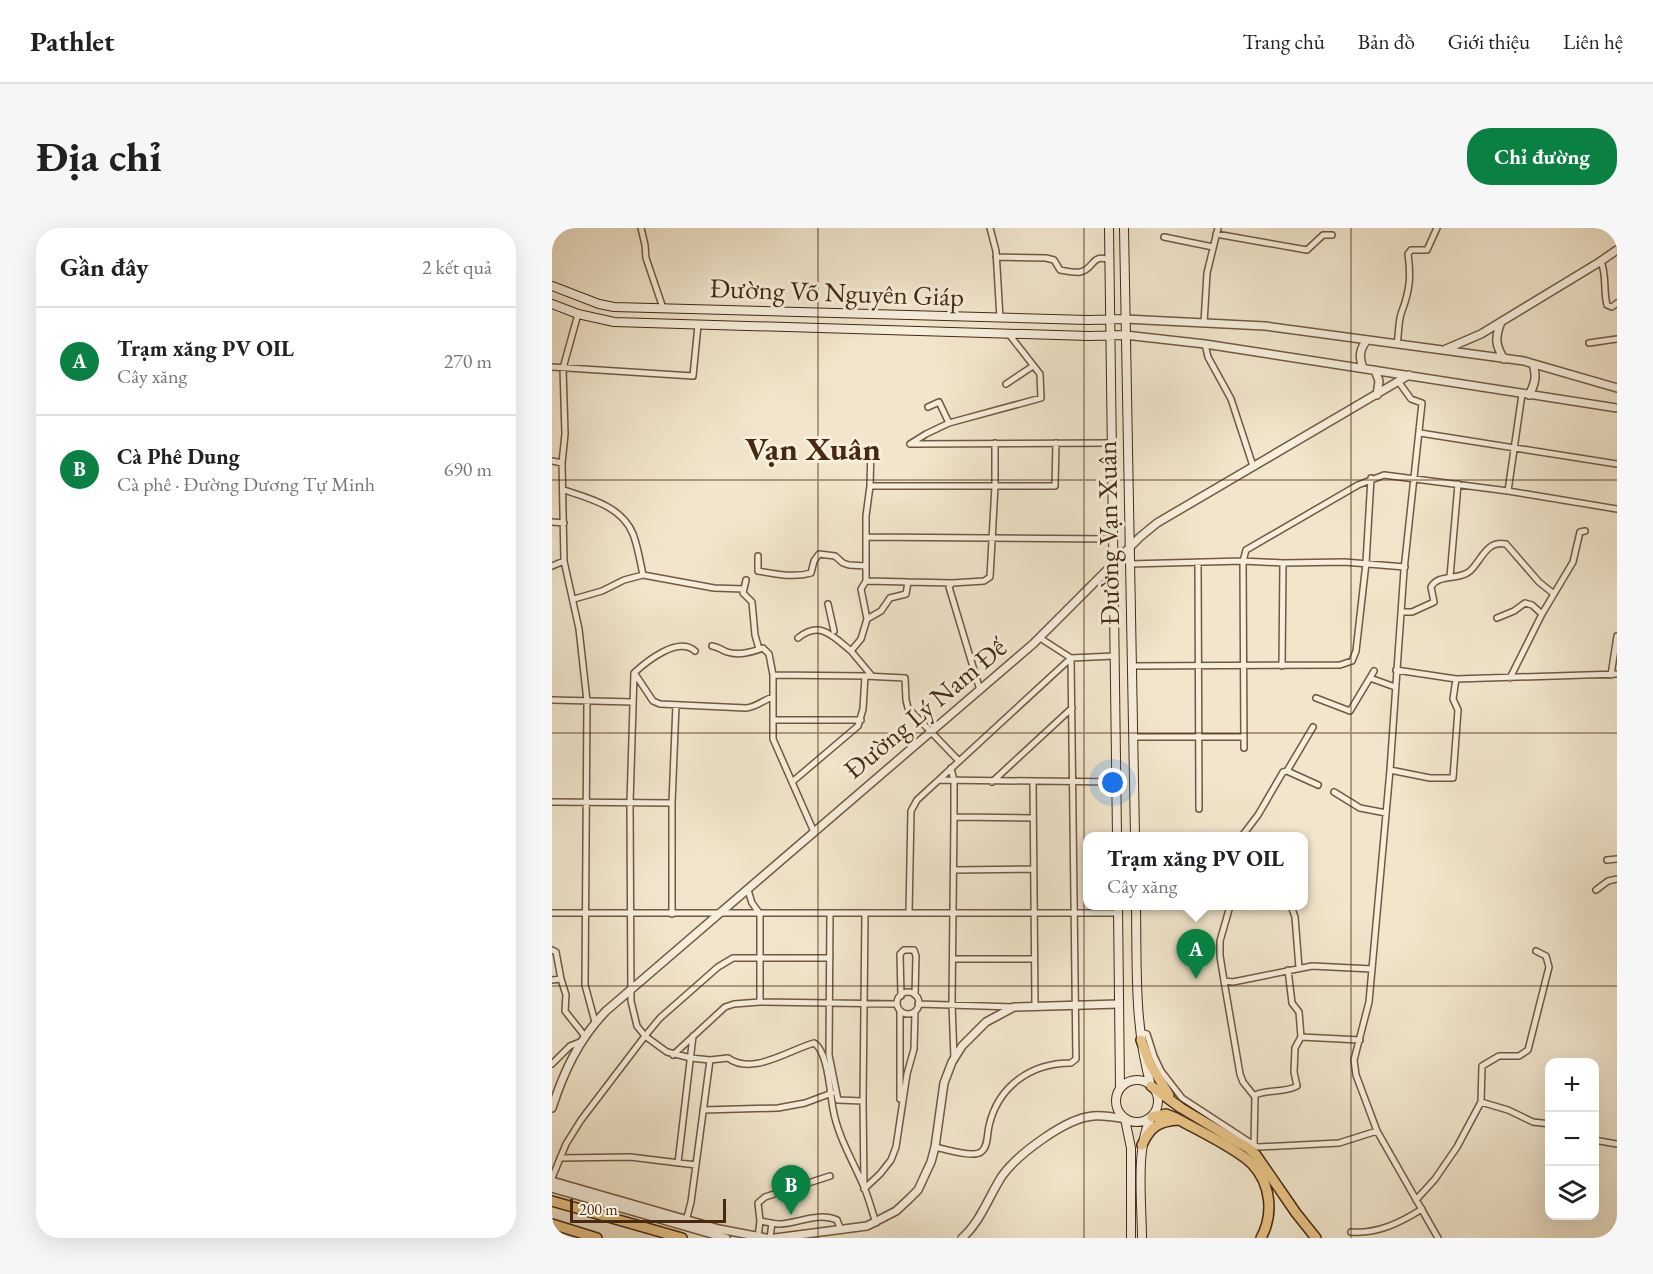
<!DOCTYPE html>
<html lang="vi">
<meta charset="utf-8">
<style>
:root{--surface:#fff;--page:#f6f6f6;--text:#202124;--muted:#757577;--line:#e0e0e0;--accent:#0b8043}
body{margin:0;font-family:"EB Garamond",serif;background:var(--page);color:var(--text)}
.controls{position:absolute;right:18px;bottom:18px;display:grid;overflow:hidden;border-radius:12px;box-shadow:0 6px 24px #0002}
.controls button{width:54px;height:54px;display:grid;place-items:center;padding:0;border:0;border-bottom:2px solid var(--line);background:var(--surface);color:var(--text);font:30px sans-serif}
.scale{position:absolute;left:18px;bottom:15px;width:156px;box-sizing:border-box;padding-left:6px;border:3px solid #472912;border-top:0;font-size:16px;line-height:21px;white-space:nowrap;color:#472912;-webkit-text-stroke:4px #f6efde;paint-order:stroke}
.you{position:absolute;left:561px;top:555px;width:21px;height:21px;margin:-15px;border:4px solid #fff;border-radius:50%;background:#1a73e8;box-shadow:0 0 0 9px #1a73e833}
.badge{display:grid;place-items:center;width:39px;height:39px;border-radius:50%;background:var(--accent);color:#fff;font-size:20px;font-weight:700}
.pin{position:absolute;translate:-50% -50px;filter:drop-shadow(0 2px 3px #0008)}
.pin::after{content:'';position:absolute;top:32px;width:21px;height:18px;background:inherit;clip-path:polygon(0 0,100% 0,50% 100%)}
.popup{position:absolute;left:531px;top:604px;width:225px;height:78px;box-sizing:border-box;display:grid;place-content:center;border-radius:12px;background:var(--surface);filter:drop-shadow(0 2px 4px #0005);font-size:20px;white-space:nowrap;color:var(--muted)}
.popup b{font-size:22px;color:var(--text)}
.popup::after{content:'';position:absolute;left:50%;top:100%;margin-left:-12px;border:12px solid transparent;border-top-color:var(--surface)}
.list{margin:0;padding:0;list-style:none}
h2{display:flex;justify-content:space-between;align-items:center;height:78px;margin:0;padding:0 24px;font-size:26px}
h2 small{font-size:20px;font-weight:400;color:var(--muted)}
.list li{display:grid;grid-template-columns:39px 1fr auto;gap:18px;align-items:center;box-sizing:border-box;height:108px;padding:0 24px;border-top:2px solid var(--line)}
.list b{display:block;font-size:22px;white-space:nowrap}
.list p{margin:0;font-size:20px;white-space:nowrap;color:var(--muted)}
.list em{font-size:20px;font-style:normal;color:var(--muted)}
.icon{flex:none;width:33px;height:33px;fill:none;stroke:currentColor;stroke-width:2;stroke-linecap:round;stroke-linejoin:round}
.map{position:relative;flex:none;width:1065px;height:1010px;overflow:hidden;border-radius:24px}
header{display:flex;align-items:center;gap:36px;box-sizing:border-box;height:84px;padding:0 30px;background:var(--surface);border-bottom:2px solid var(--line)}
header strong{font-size:28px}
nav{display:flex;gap:33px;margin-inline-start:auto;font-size:21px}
.intro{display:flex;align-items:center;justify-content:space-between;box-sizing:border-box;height:144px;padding:0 36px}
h1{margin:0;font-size:42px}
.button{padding:15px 27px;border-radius:24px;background:var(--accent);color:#fff;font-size:21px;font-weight:700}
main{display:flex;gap:36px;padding:0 36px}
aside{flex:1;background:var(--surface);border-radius:24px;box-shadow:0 6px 24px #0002}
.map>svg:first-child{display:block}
</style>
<header>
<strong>Pathlet</strong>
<nav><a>Trang chủ</a><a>Bản đồ</a><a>Giới thiệu</a><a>Liên hệ</a></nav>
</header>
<div class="intro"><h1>Địa chỉ</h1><a class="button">Chỉ đường</a></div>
<main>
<aside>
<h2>Gần đây<small>2 kết quả</small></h2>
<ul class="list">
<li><span class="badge">A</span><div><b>Trạm xăng PV OIL</b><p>Cây xăng</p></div><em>270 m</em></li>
<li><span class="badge">B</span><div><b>Cà Phê Dung</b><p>Cà phê · Đường Dương Tự Minh</p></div><em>690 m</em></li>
</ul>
</aside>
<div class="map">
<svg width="1065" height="1010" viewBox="0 0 1065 1010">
<rect width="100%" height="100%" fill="#f1e6cc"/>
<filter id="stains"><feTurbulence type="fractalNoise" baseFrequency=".00333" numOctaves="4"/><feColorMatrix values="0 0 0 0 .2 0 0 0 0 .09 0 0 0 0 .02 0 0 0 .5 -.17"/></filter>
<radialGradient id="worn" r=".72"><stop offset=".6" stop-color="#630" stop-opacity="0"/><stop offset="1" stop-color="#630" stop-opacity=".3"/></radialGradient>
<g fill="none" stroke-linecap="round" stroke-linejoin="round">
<g stroke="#725840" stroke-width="8">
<path id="minor" d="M89 0 93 17 94 30 111 80
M438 0 444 23 448 90
M664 6 755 22 771 7H780
M612 9 661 19
M444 29 494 30 502 32 508 42C514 43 522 45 528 44 542 42 539 25 557 32
M1049 34C1055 47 1051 62 1055 77L1060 79 1065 75
M26 86 11 140 13 206 10 235 12 333 27 401 35 473 33 757 43 794
M652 95 655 45 666 0
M1037 115 1065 111
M653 116 656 129 679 171 701 238
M845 116C847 106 846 92 850 83 858 62 859 48 856 26L859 22H875L885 0
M0 139 141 148 146 97
M454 156 481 138
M376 179 387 174 397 195
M868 205 1065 236
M358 216 374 206 397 195 489 170 488 146 456 105
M360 216 559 215
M319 220 318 258 314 288V353L356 354 354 366 338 370 329 383 315 391 309 411 299 423 320 448
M0 233 10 235
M318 258H503L504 215
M12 262C36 270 70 278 81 306 86 319 88 333 91 347
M956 263 970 166
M0 294 12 295
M314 309 560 311
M206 328V343C223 346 242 350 259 345L262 333 267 326 283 328 291 335 297 337 314 338
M646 334 647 581
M577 336 691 333 731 335 792 334 853 339
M0 338 12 333
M898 349 906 256
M194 352 191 365 200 374 203 407 207 421
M314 353 309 361 315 391
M356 354 400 355
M22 371 50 363 72 352 91 347 162 360 192 361
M276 376 282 403
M849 384H860L882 374 879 359C887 345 907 353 918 343 930 332 934 312 954 316L987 354 1002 366
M945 390 962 383 973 375 980 377 990 386
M246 410C268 392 281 408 299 423
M160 418C167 419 169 422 175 424 187 428 200 424 211 420L217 426 221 447V511L262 604
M143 423C126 408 95 433 82 445L78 575 79 773 85 798 93 808 115 824 139 830 158 832
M579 438 788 437 800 433 804 423 814 335 819 250
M730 438 731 335
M844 442 904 451 1065 446
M83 446 101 473 108 476 194 480C205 479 211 472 221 469
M221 447 313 448
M1059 447 1065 408
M818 450 843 459
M958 450 990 386 1021 334 1028 304 1033 303
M428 462 397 359 400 355 432 353 438 349 443 258V215
M764 470 798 483 822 443
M0 472 81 474
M221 492H309
M581 509H691
M692 520 691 333 694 322 806 257 832 247 956 263 1065 281
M399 540 402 553V589L400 775 402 831
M838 542 878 550H901L906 482 901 471 904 451
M735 543 761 499
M387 552 564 554
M240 554 306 498 311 481 313 448 353 450 354 472 356 480 407 533
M440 554 520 480
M481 554 483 777
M782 564 808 580 834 585
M0 574 120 575
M402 589 480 590
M690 608 706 587 731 544 735 543 766 557
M1055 632 1065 631
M402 642 481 641
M196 662 200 675 208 686V774
M1044 662 1056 653 1065 651
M678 678 668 713V728L672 753 681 754 760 738 820 741
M739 678 743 689 747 740
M0 685H566
M278 685 277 827 286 872 311 873
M357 685 359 583 365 572 519 430 562 428
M120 686V575L124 477
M0 722 4 724 9 751
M401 731H482
M0 752 9 751 14 767 13 783 32 807
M672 753 688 846 691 854 703 869 702 917
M345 775a11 11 0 1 1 22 0a11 11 0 1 1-22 0Z
M349 768 348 726 352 722H362L364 728 363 767
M366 776 462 779
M588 804 595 806 602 828 609 843 630 870 702 917 706 919 787 915 825 903 804 847 802 832 817 774 838 542 852 342 870 175 859 171 846 153
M749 809 808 812
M121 827 173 779 182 776 208 774 345 776
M0 836 18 818 28 814
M703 867C715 861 734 865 745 858L742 844 743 820 749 809 747 784 740 775 736 742
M348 871V783
M929 874 956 882 981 894 998 896
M151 882 226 880 253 875 280 865
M825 903 886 1010
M1042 912 1065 916
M383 919C393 921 421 930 429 924 436 919 435 907 437 898 446 858 479 835 519 835L524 831 519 430 488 410
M8 930 78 929 144 937
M126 935 141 808
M0 950 14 916 29 892 93 808 108 790 166 739 181 730H278
M312 959 311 873 313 685
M312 961 328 946 339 932 344 919 355 846 362 821 363 784
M864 972 883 951 905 919 929 874 930 838 947 828H967L976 822 997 739 994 728 984 723
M134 993 139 974 158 832 176 830C200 848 237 822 262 815 276 823 278 865 281 881 286 909 301 933 312 959 317 971 320 983 324 995
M208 993C215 994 221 996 228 996 247 995 266 984 285 992L289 1002
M799 1004C825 1006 848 995 870 981
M206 1009 208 993 206 975 213 969 278 948
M218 1010 220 995"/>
</g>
<g stroke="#725840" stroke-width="10">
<path id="tertiary" d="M573 91 713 98 972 133 1065 160
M949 94C943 109 943 117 952 131
M573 107 653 116 1065 180
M894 121 929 106 1046 35 1065 22
M811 140C807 129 807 122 815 112
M823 142 827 153 825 167
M977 167C983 156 985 148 981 136
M0 880C12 843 27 811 54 783L481 416 588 309 605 295 857 147
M0 953 167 1001 214 1010
M0 960 174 1010
M223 1010 315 998 344 983 357 971 366 962 379 934 383 919 392 855 400 834 410 818 434 794 462 779 567 776
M410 1010C428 995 437 968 450 948 466 926 514 890 541 888 552 887 562 889 573 891"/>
</g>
<g stroke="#472912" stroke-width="10">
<path id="secondary" d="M557 0 565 608
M572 0 583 608
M0 58 47 76 62 79 536 92 573 91
M0 76 26 86 62 94 537 108 573 107
M566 678 568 860
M584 678C585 738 582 799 599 858
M564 873a21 21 0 1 1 42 0a21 21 0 1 1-42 0Z
M573 891 579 920V1010
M590 1010C590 976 583 920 599 890"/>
</g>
<g stroke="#472912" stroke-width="12">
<path id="motorway" d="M589 812 598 836 617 867
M599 858 629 880 696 920 704 927 744 985 764 1010
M600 889 614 886 624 890C643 901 686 921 700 936 719 956 722 986 709 1010
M590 917C598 899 607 893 627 892
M0 973 130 1010
M0 996 45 1010"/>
</g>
<use href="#minor" stroke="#f6efde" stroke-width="5"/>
<use href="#tertiary" stroke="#f6efde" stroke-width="7"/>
<use href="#secondary" stroke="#f6efde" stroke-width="8"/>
<use href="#motorway" stroke="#e8c386" stroke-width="9"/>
</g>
<path fill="none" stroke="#472912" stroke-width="1.5" stroke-opacity="0.55" d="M266 0V1010M532 0V1010M799 0V1010M0 252H1065M0 505H1065M0 758H1065"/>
<g text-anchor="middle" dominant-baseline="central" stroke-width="6" stroke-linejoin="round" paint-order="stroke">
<g font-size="27" fill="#472912" stroke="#f6efde">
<text transform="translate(285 64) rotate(2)">Đường Võ Nguyên Giáp</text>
<text transform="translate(556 305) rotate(-91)">Đường Vạn Xuân</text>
<text transform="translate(373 480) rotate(-40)">Đường Lý Nam Đế</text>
</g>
<g font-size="33" font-weight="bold" fill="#472912" stroke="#f6efde">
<text x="261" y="220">Vạn Xuân</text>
</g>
</g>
<rect width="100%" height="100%" filter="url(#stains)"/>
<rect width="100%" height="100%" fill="url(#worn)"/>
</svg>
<div class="controls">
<button>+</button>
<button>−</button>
<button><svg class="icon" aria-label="layers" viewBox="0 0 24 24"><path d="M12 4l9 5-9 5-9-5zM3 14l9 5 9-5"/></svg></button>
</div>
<div class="scale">200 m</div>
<div class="you"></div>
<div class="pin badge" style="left:644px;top:751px">A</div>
<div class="popup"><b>Trạm xăng PV OIL</b>Cây xăng</div>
<div class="pin badge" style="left:239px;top:987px">B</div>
</div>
</main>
